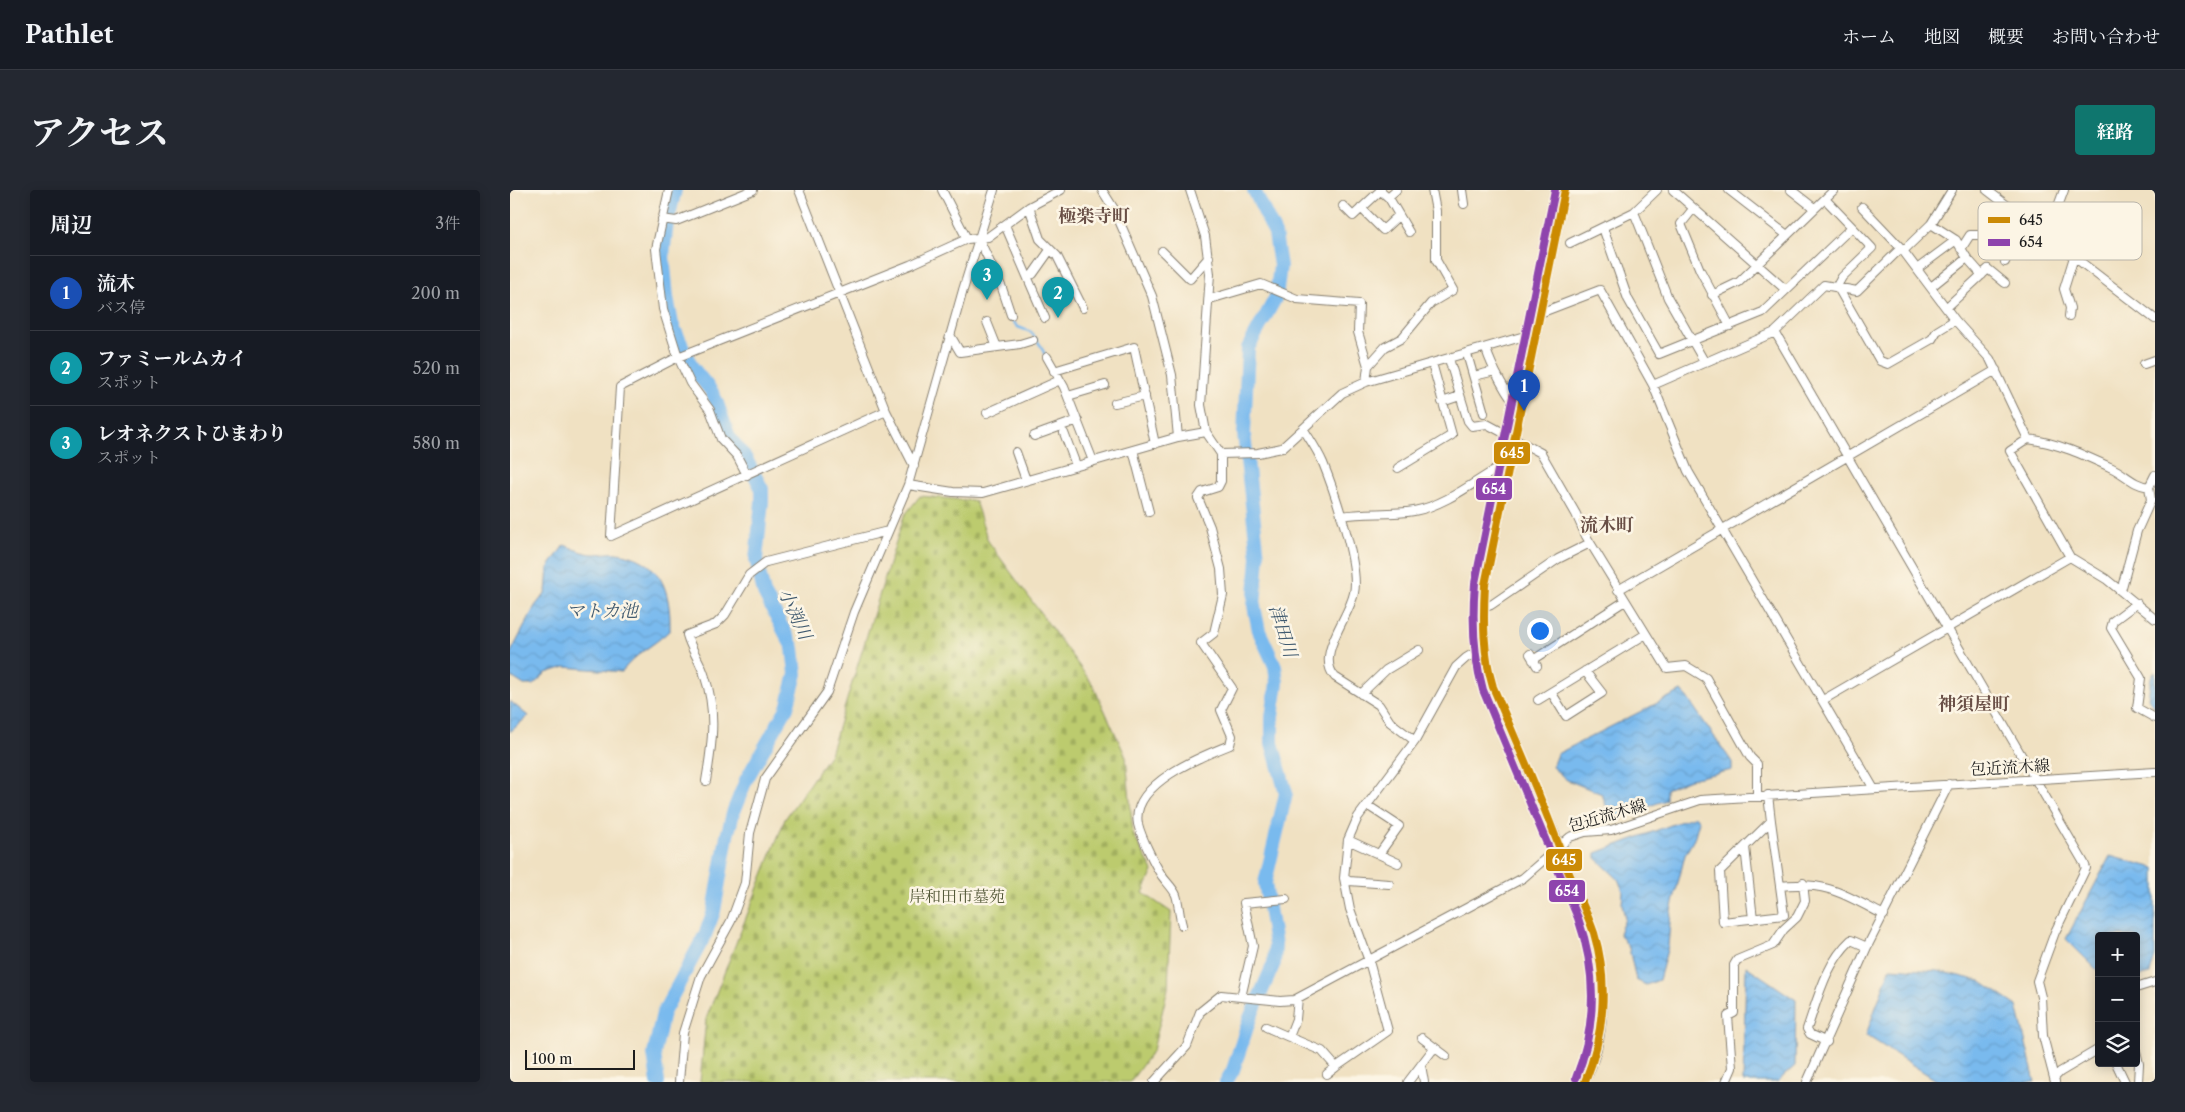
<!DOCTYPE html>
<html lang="ja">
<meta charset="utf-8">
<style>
:root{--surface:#171b24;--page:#242831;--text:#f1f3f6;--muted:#9ea1a6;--line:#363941;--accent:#0f766e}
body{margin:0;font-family:"Libre Caslon Text","Noto Serif JP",serif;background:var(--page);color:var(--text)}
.controls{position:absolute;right:15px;bottom:15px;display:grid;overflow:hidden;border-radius:5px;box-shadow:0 2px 12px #0003}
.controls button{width:45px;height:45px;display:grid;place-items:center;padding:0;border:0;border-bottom:1px solid var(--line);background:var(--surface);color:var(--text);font:25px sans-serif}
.scale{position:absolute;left:15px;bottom:12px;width:110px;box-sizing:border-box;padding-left:5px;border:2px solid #1c1c1c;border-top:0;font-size:14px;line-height:18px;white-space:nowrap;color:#1c1c1c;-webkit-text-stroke:4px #fcf5e5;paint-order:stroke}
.you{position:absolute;left:1029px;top:440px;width:18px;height:18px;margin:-12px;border:4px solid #fff;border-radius:50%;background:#1a73e8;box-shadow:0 0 0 8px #1a73e833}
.badge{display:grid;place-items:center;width:32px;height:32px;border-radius:50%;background:var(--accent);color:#fff;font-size:16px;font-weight:700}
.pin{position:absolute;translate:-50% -41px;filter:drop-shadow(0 1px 2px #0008)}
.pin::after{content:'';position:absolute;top:26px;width:18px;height:15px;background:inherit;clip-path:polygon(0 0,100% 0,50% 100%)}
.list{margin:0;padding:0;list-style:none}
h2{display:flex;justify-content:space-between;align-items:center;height:65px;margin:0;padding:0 20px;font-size:21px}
h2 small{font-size:16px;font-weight:400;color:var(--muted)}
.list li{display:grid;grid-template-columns:32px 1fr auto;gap:15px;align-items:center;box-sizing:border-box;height:75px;padding:0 20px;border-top:1px solid var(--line)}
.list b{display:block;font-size:19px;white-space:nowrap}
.list p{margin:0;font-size:16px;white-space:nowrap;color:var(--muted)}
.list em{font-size:16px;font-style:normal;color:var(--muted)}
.icon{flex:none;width:28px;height:28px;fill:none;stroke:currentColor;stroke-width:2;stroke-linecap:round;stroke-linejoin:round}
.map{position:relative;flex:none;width:1645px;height:892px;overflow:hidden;border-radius:5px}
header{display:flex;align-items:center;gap:30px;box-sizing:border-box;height:70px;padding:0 25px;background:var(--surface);border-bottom:1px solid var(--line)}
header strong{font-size:24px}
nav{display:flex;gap:28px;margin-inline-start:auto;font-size:18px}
.intro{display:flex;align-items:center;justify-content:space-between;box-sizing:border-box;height:120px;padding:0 30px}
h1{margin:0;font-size:35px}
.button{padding:12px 22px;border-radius:5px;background:var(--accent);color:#fff;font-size:18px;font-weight:700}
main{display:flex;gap:30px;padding:0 30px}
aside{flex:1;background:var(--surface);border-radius:5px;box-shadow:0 2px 12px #0003}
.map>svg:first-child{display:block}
</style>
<header>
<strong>Pathlet</strong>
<nav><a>ホーム</a><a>地図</a><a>概要</a><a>お問い合わせ</a></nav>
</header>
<div class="intro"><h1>アクセス</h1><a class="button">経路</a></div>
<main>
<aside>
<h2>周辺<small>3件</small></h2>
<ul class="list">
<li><span class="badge" style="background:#1a4fb4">1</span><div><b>流木</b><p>バス停</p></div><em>200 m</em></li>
<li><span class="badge" style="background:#0f9aa8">2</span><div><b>ファミールムカイ</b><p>スポット</p></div><em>520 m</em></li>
<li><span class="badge" style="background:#0f9aa8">3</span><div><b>レオネクストひまわり</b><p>スポット</p></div><em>580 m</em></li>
</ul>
</aside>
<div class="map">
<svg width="1645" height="892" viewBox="0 0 1645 892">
<defs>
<pattern id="cemetery-stones" width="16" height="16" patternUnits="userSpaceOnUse" patternTransform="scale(1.25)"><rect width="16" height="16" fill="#bccb6e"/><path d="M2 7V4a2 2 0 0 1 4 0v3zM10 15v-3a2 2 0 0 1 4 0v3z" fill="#a1ae5f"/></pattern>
<pattern id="water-waves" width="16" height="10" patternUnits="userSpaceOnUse" patternTransform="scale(1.25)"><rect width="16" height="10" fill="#79baee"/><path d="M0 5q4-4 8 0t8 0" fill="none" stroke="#689fcc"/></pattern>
</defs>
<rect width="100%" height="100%" fill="#fcf5e5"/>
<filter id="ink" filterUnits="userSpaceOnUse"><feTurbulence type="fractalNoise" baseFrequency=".02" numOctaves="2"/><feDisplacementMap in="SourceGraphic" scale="10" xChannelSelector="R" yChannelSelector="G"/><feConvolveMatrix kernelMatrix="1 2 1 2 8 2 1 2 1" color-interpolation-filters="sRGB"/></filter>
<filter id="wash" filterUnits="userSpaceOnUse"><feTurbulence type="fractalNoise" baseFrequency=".0096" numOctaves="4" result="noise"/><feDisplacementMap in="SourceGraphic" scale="20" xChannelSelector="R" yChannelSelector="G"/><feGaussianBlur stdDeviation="1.12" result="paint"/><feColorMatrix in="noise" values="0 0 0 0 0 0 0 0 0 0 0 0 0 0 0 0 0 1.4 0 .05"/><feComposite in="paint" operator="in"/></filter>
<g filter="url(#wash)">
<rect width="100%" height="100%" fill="#f0e1c2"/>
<path fill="url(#cemetery-stones)" stroke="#6c7445" d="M410 306 465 311 478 351 583 495 616 567 623 644 643 681 633 703 661 722 658 798 643 860 620 892H190L196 829 275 629 320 564 394 326Z"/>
<path fill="url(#water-waves)" stroke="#4a6b85" d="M54 355C63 358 74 364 84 364 92 364 100 362 107 363 151 369 161 400 160 440 144 456 124 464 112 482L55 477 36 483 23 495H14L0 486V464L25 416 36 402 38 378Z
M1645 482V518L1638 508 1641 487Z
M1171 501 1174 503 1222 572V580L1180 589 1156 599V610L1101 630 1092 604 1057 590 1042 577 1047 564Z
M0 511 18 526 0 542Z
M1185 626 1189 631 1184 649 1175 665 1161 721 1158 756 1149 790 1136 795 1126 790 1119 758 1109 743 1115 729 1112 714 1113 701 1108 689 1086 668V663Z
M1600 666 1645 678V766L1640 784 1626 787V746H1589V782L1556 749Z
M1236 776 1286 810 1285 876 1267 892H1233Z
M1380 778 1428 781 1470 791 1507 816 1525 892H1429L1356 845Z"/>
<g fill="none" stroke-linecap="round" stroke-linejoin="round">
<path stroke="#79baee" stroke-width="2.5" d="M487 96 497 125 508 137 521 142 531 156 535 165"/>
<path stroke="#79baee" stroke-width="14" d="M148 892 144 864 153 823 195 745 204 721 217 646 224 620 236 590 277 518 286 484 283 458 254 403 246 369 252 312V299L236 269 219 247 207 213 202 202 182 177 162 134 157 107 153 65 157 33 165 0
M716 892 723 880 740 828 764 773 765 755 755 693 776 603 762 553V527L767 493 765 476 749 441 744 416 748 367 734 244 738 158 766 107 770 76 765 44 744 0"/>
</g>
</g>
<g filter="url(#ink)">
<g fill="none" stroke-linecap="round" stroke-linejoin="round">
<g stroke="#867e6f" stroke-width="10">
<path id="minor" d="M159 0 146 59 153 119 168 167 180 193 200 220 211 249 227 266 237 285
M289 0 376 221
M432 0 457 49
M592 0 604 19 642 106 662 185 668 247
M870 0 879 8 899 42
M952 0 954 14
M1055 0 975 395 973 428 977 477 983 497 1050 656C1056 680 1068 701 1077 724 1098 775 1099 842 1075 892
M1163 0 1276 100
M1219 0 1277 45
M1281 0 1304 18
M1477 0 1645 129
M878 7 886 0
M833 16 843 26 871 0
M519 17 530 49 547 66 573 118
M1352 17 1391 58 1445 130 1480 169 1518 249 1500 261 1560 367 1596 389 1645 429
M851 18 873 40 888 26
M1183 19 1171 34 1190 80 1220 136
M1124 22 1158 108 1195 173
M152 29 166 31 243 0
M1421 34 1446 50 1457 68 1472 85
M495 35 535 128
M1342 37 1362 58 1332 87 1327 96 1370 171 1378 174 1422 149 1427 141 1445 130
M1093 38 1118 109 1149 164 1253 122 1342 37 1315 9
M1537 46 1554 0
M469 49 492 98 501 125
M1060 53 1124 22 1147 0
M1451 59 1460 45H1470L1499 61 1495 72
M652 61 680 89 699 67
M1393 61 1421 34 1442 0
M1407 79 1446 50
M523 84 540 60
M1421 97 1457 68
M1202 105 1229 92 1324 0
M700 109 751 94 787 109 849 114 848 142 858 176 856 192
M1437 117 1478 79 1495 93
M1030 123 1090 100 1143 195 1178 281 1364 599
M1559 126 1560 118 1554 99 1564 67
M477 132 487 157
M1265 142 1574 673 1576 678 1545 742 1527 791 1531 807 1533 846 1544 888
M440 145 450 162 510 154 523 150
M976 159C981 175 998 209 1010 219
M957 164 974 223
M537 167 554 197 583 271
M939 169 958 231 962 236 977 234 1031 263 1066 324 1076 346 1157 478 1176 476 1196 488 1240 567 1247 574V605
M1634 174 1645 170
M858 176 875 157 892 148 921 113 943 100 926 70V21L922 0
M544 181 624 157 645 254
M964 186 985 181
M1143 195 1265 142 1314 95 1347 101 1391 58
M558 206 595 195
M932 212 950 206
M605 213 635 206
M477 223 550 190
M794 240C801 251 808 261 813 273 824 300 850 376 844 403 839 428 805 465 825 487L869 515 880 532 905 551
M554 243 566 275
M524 246 568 230
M1518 249C1548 253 1574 265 1602 278 1615 284 1623 295 1639 297
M623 260 639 322
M506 262 516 290
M711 264 748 263 772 258 832 203 856 192 1025 143
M404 276 376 221 101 346 110 197 168 167 400 75 457 49 478 47 519 17 551 0
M888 278 942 245 922 173
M398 295 443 302 473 303 668 247 696 242
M831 326C856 322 880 325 904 321 934 316 964 292 990 277L999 276
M1108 400 1486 180
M1611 401 1627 341 1641 310 1639 297 1645 285
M1627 413 1603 431 1601 438 1631 488 1627 518 1645 528
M973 418 981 415 1048 369 1080 353
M1020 464 1027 476
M1023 470 1115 411
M1041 502 1056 526 1092 503 1075 481
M851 504 876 480 909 460
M1028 510 1136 444
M1313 510 1560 367
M196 591C202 556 207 522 195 487 191 472 181 460 177 445L206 434 215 425 239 385 256 372 378 341
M1258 605 1261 631
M857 615 889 636 869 664
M1261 631 1274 725 1213 732 1210 681Z
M838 650 888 673
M1235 657 1243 729
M834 688 839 691 879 694
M1270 696C1316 691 1334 704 1374 725
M672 735C669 725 669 714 666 705 663 698 657 693 652 686 645 675 631 647 628 634 620 594 692 566 720 555L722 546 711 520 722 498 691 453 704 443 713 405 711 379 700 337 688 308 692 302 708 297 711 291V264L696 242 691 215 700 84 695 46 680 0
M1626 798 1645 792
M731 807 743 756 734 713 776 709
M788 808 786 829 779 847 812 861 826 877 878 841 859 771 840 719 834 688 838 650 848 627 905 551 946 477 956 468 974 457
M756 837 779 847
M912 848 936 866
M1317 852 1300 844 1297 839C1308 808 1316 773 1341 750L1357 757
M1626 861 1629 874 1628 892
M1606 873 1615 892
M911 875 914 892
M817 884 826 877
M169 892 173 843 191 786 221 731 235 693 240 643 255 589 317 502 344 422 398 295 453 100 484 0
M644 892 677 856 690 822 711 805 770 811 784 810 1013 688 1060 647 1075 642 1101 640 1190 610 1645 582
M898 892 924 858
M1216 892 1222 878 1218 826 1224 823V775L1227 770 1263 755 1274 739 1287 727 1295 711 1293 693
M1297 892 1357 757 1439 594
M1545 892 1544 888 1550 882 1589 859"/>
</g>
<use href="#minor" stroke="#fff" stroke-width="8"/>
<g stroke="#fcf5e5" stroke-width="11">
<path id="bus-1" d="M1055 0 975 395C973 430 973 464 983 497 1008 555 1034 613 1055 673 1064 697 1076 719 1084 743 1099 793 1094 845 1075 892"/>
</g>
<g stroke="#fcf5e5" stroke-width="11">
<path id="bus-2" d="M1045 0 965 393C962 429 963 465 973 500L1068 728C1087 782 1087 835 1066 888"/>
</g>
<use href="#bus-1" stroke="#cb8a06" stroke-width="8"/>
<use href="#bus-2" stroke="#8e44ad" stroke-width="8"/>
</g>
</g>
<g text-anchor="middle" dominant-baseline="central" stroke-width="5" stroke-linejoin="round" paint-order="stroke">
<g font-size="16" fill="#1c1c1c" stroke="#fcf5e5">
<text transform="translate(1500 577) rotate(-3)">包近流木線</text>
<text transform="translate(1097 625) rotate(-16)">包近流木線</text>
</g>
<g font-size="16" fill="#545939" stroke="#fcf5e5">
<text x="447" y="706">岸和田市墓苑</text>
</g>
<g font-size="18" font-weight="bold" fill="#694f46" stroke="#fcf5e5">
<text x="584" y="26">極楽寺町</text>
<text x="1097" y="335">流木町</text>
<text x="1464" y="514">神須屋町</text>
</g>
<g font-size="18" font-style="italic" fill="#415b70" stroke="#fcf5e5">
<text x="92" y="421">マトカ池</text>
<text transform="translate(285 424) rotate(65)">小渕川</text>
<text transform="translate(773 441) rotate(73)">津田川</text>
</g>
</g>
<rect x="1468" y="12" width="164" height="58" rx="8" fill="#fcf5e5" stroke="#b9b4a9" stroke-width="1"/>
<rect x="1478" y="27" width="22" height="6" fill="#cb8a06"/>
<rect x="1478" y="49" width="22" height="7" fill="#8e44ad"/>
<g font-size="14" fill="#1c1c1c">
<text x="1509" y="35">645</text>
<text x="1509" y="57">654</text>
</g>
<g stroke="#fcf5e5" stroke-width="2">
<rect x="983" y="251" width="38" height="24" rx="5" fill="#cb8a06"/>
<rect x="965" y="287" width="38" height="24" rx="5" fill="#8e44ad"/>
<rect x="1035" y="658" width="38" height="24" rx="5" fill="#cb8a06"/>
<rect x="1038" y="689" width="38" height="24" rx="5" fill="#8e44ad"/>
</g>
<g font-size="14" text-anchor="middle" font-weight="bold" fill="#fff">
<text x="1002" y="268">645</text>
<text x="984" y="304">654</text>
<text x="1054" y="675">645</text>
<text x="1057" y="706">654</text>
</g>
</svg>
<div class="controls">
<button>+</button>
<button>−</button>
<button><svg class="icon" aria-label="layers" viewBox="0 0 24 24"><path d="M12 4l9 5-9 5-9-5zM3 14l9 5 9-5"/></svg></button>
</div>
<div class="scale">100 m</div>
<div class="you"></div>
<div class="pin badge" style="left:1014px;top:221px;background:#1a4fb4">1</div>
<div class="pin badge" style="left:548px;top:128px;background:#0f9aa8">2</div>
<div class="pin badge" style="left:477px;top:110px;background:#0f9aa8">3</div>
</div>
</main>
